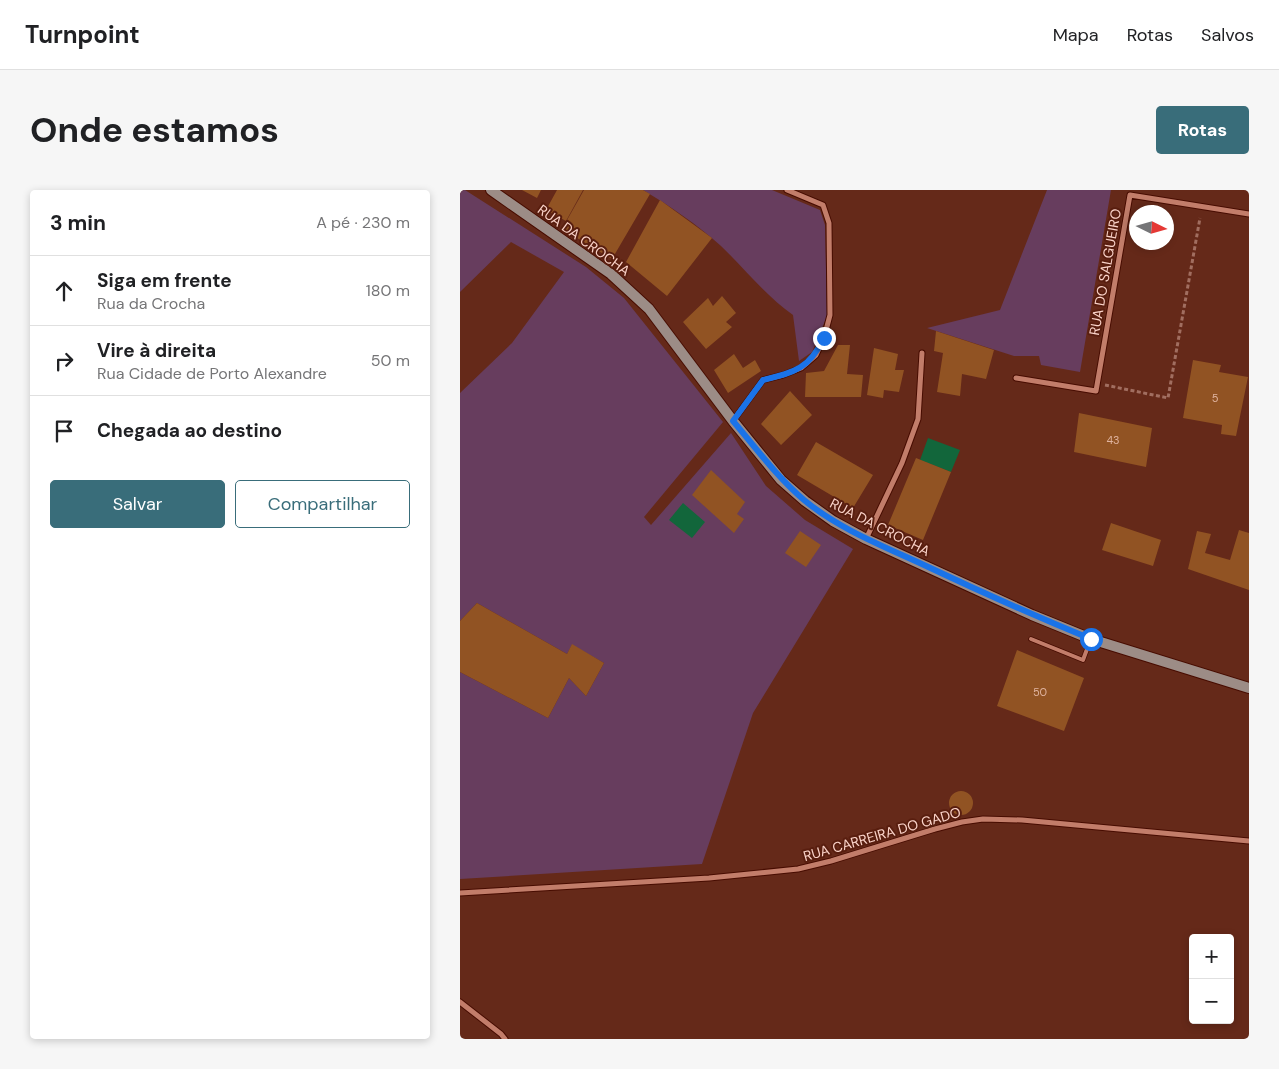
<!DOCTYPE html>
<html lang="pt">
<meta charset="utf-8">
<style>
:root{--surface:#fff;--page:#f6f6f6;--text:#202124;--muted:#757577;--line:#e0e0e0;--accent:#396d7a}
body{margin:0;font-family:"DM Sans",sans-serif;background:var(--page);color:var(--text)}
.controls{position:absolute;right:15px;bottom:15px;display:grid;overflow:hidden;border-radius:5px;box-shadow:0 2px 8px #0003}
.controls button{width:45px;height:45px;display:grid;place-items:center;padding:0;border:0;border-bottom:1px solid var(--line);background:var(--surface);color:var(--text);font:25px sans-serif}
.compass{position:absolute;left:669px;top:15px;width:45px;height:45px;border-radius:50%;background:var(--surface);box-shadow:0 2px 8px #0003;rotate:95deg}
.stop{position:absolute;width:15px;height:15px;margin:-11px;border:4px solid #1a73e8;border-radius:50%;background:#fff}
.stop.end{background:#1a73e8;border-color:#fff;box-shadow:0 1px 5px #0008}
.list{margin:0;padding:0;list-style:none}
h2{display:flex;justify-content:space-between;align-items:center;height:65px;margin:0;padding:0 20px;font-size:21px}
h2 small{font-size:16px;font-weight:400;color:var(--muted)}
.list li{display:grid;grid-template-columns:32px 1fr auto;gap:15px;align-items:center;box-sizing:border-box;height:70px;padding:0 20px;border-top:1px solid var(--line)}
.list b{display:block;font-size:19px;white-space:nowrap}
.list p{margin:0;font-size:16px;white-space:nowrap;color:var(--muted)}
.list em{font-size:16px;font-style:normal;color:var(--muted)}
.actions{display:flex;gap:10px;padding:15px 20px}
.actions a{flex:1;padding:11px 0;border:1px solid var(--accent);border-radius:5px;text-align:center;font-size:18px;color:var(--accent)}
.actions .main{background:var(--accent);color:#fff}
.icon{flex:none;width:28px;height:28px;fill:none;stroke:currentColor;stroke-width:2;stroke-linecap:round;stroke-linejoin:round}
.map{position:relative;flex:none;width:789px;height:849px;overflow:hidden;border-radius:5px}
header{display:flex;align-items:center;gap:30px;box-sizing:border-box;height:70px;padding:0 25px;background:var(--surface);border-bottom:1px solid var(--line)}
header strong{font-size:24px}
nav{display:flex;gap:28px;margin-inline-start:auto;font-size:18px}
.intro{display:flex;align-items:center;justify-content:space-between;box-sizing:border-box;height:120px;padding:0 30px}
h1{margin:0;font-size:35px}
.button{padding:12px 22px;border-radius:5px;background:var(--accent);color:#fff;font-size:18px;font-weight:700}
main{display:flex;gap:30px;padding:0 30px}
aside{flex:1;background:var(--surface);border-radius:5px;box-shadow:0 2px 8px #0003}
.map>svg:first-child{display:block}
</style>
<header>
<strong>Turnpoint</strong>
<nav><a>Mapa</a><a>Rotas</a><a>Salvos</a></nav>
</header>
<div class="intro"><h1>Onde estamos</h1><a class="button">Rotas</a></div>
<main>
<aside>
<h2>3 min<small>A pé · 230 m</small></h2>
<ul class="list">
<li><svg class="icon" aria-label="ahead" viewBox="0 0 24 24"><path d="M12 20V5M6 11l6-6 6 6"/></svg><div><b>Siga em frente</b><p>Rua da Crocha</p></div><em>180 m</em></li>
<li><svg class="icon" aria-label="right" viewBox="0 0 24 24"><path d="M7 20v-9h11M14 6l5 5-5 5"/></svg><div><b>Vire à direita</b><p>Rua Cidade de Porto Alexandre</p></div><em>50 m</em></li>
<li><svg class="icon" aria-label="arrive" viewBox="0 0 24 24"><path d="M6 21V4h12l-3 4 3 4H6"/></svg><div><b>Chegada ao destino</b></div></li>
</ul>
<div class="actions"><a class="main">Salvar</a><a>Compartilhar</a></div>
</aside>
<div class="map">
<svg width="789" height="849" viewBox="0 0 789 849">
<rect width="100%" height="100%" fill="#652919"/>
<path fill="#673d5e" d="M0 0H5L126 77 164 108 263 232 184 327 191 335 271 243 306 296 345 330 393 359 293 523 242 674 0 689V482L88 528 109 488 126 506 144 473 112 455 107 464 17 413 0 431V203L52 153 104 82 51 52 0 102Z
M183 0H312L360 20 365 35 367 126 352 162 339 171 333 125C305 105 285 79 261 56 238 35 210 16 183 0Z
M587 0H651L620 182 581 175 579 166H554L467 138 540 120Z"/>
<path fill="#12663b" d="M468 248 500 260 491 282 460 270Z
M223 313 245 332 232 348 209 330Z"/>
<path fill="#915323" d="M62 0H81L77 8Z
M97 0H123L106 31 86 20Z
M124 0H183L190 4 152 69 102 39Z
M200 10 252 48 207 106 166 72Z
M262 106 276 123 266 132 272 137 246 159 223 132 248 108 253 116Z
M476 141 534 160 526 189 502 184 500 206 477 202 483 163 474 161Z
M378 155H390L387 184 403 185 401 207H345L346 183 364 181Z
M414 158 438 164 435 180H444L439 202 424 200 423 208 407 205Z
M274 164 283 178 295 170 301 181 268 203 254 180Z
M733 170 761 175 759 182 788 187 776 246 761 244 762 235 723 228Z
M330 201 352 225 321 255 301 234Z
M619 223 692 238 686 277 614 262Z
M356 252 413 285 393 318 337 285Z
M456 268 491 282 463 350 428 335Z
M251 280 285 312 277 324 284 329 274 343 232 305Z
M651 333 701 350 693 376 642 360Z
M779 340 789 343V400L728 379 737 341 751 344 745 363 770 370Z
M340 341 361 355 346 377 325 363Z
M17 413 107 464 112 454 144 473 126 506 109 488 88 528 0 482V431Z
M557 460 624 488 604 541 537 516Z
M489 613a12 12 0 1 1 24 0a12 12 0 1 1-24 0Z"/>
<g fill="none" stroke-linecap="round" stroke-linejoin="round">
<g stroke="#470c00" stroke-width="5.5">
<path id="lane" d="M571 449 623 470 630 451"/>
</g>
<g stroke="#470c00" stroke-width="7">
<path id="street" d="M556 188 636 201 670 5 789 24
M273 231 303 190 323 185 341 178 356 165 364 148 370 125 369 33 363 15 327 0
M406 349 442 273 458 229 462 163
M0 703 249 688 338 679 371 671 475 639 502 632 523 629 562 630 789 651
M0 812 41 844 45 849"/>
</g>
<g stroke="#470c00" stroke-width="12">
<path id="secondary" d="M31 0 151 84 189 119 273 231 321 290 345 311 373 331 406 349 572 425 631 449 789 498"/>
</g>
<path stroke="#a16e60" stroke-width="3" stroke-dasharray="4 2.5" stroke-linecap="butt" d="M645 195 708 208 740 28"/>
<use href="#lane" stroke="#c27d6a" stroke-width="4"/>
<use href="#street" stroke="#c27d6a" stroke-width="5"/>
<use href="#secondary" stroke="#9c8c86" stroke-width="10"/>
</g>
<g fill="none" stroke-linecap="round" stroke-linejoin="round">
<path stroke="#1a73e8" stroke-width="6" d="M364 148C349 179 335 182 303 190L273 231C296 258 317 287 344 310 379 339 423 356 464 375 519 401 575 426 631 449"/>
</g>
<g text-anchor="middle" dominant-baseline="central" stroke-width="4" stroke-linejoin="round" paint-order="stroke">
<g font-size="11" fill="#e0b4a0">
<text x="755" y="208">5</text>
<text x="653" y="250">43</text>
<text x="580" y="502">50</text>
</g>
<g font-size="14" fill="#fbd4ca" stroke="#591e0f">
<text transform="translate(124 50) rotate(36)">RUA DA CROCHA</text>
<text transform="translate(645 82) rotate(-80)">RUA DO SALGUEIRO</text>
<text transform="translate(420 337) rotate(27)">RUA DA CROCHA</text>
<text transform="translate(422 644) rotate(-16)">RUA CARREIRA DO GADO</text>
</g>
</g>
</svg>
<div class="controls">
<button>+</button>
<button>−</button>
</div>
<svg class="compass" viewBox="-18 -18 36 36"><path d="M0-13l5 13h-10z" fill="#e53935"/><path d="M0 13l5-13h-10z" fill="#757577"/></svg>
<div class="stop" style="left:631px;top:449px"></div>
<div class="stop end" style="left:364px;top:148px"></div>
</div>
</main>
